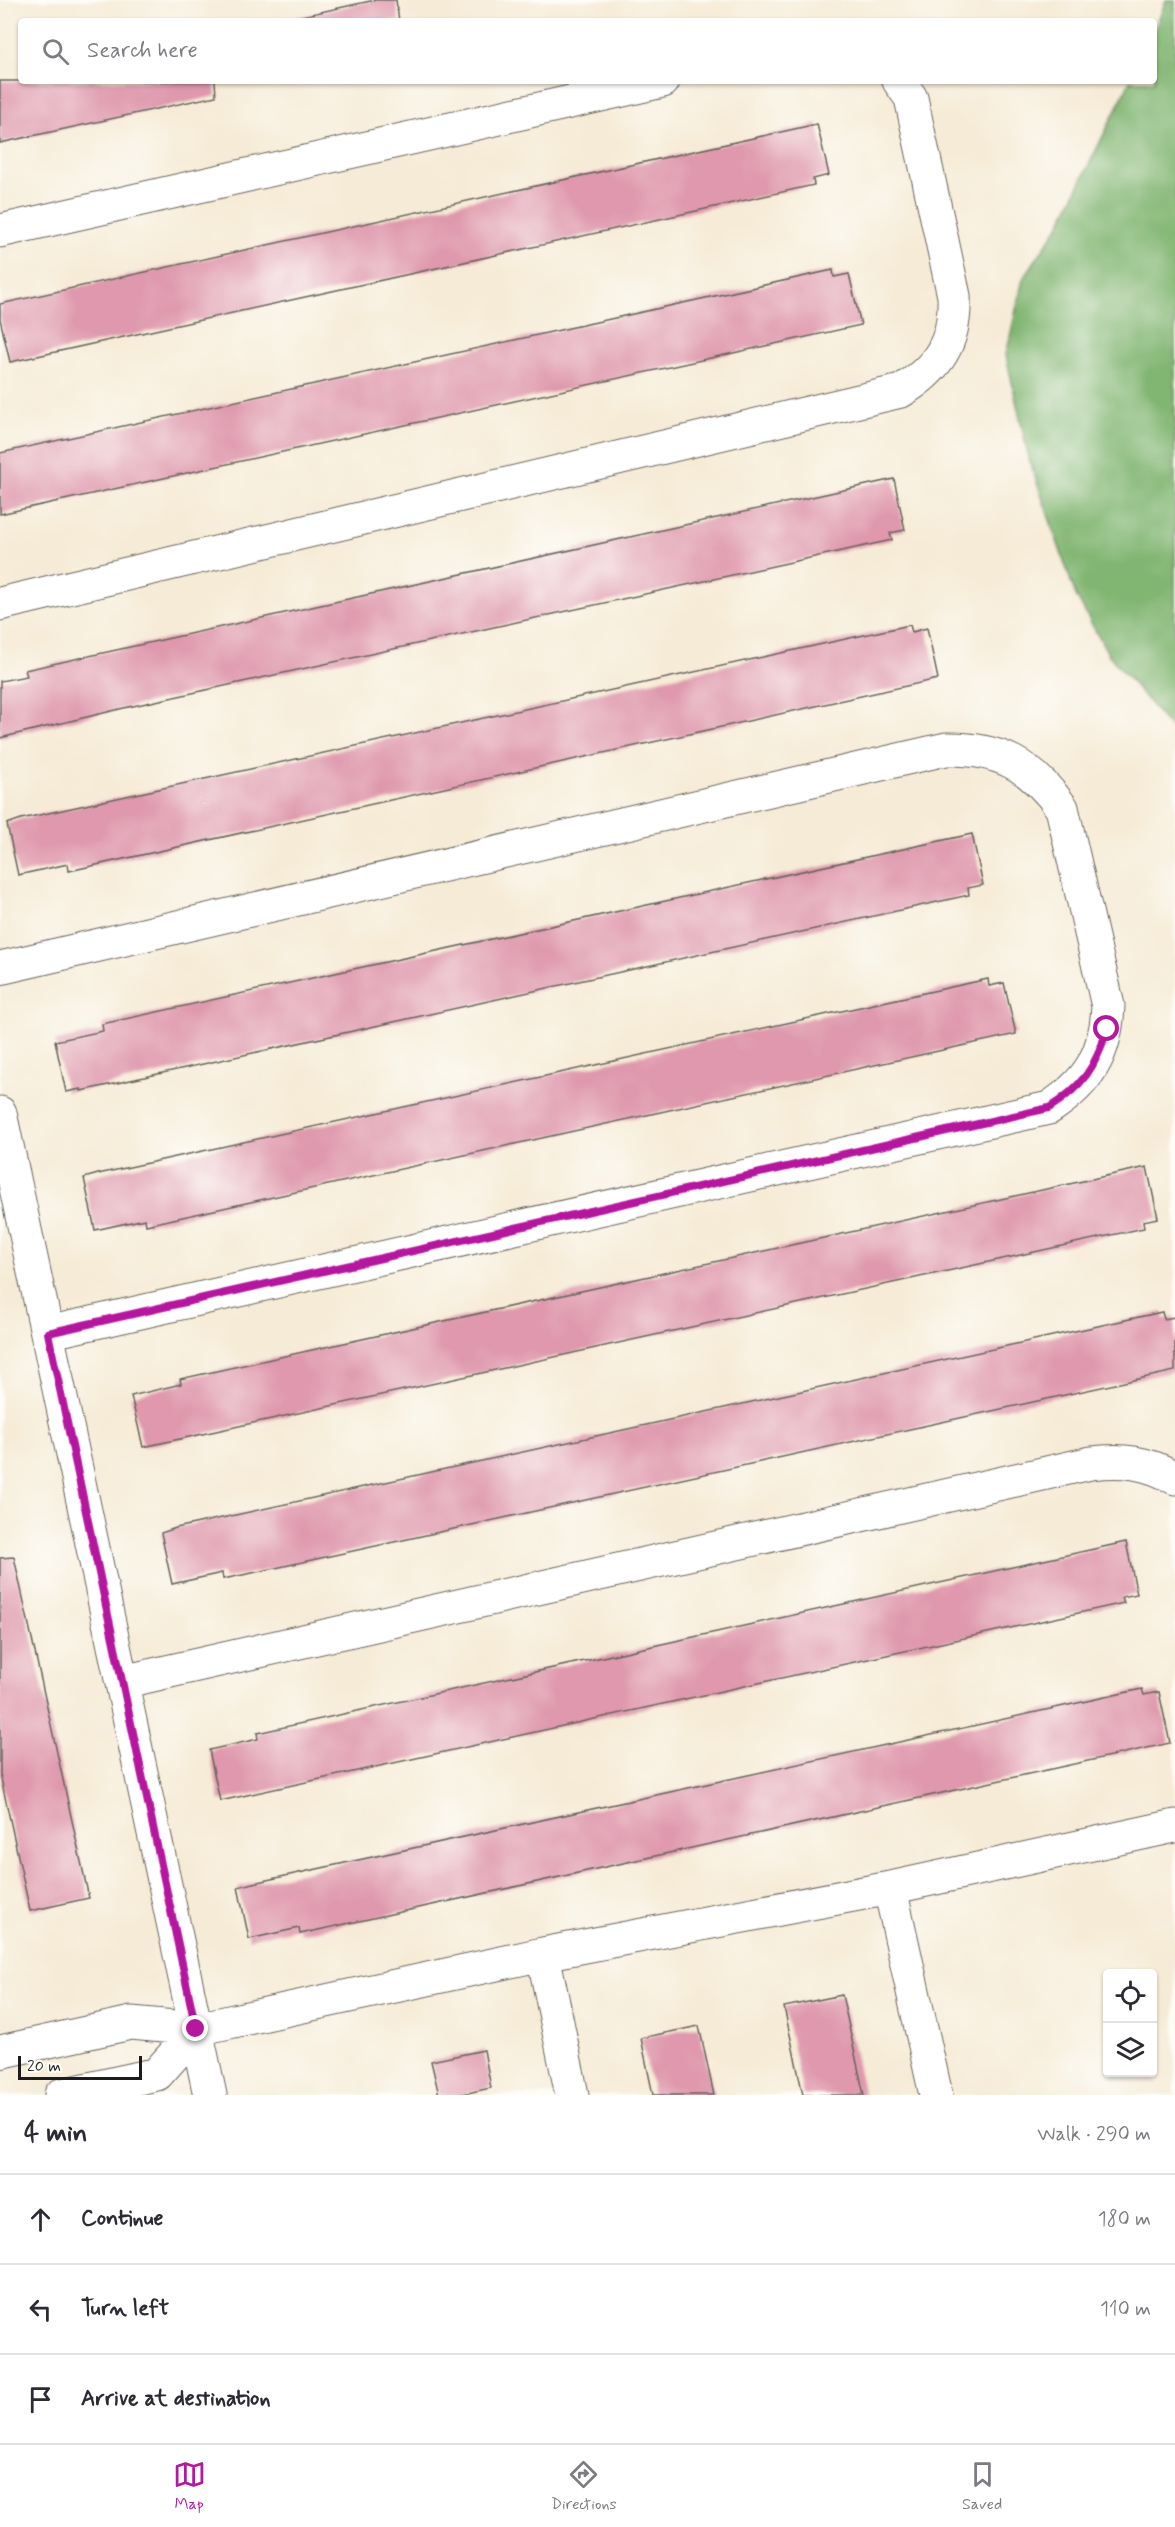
<!DOCTYPE html>
<meta charset="utf-8">
<style>
:root{--surface:#fff;--page:#f2f2f3;--text:#2b2b33;--muted:#7c7c81;--line:#e1e1e2;--accent:#b5179e}
body{margin:0;font-family:Mynerve,sans-serif;background:var(--page);color:var(--text)}
.controls{position:absolute;right:18px;bottom:18px;display:grid;overflow:hidden;border-radius:6px;box-shadow:0 2px 4px #0004}
.controls button{width:54px;height:54px;display:grid;place-items:center;padding:0;border:0;border-bottom:2px solid var(--line);background:var(--surface);color:var(--text);font:30px sans-serif}
.scale{position:absolute;left:18px;bottom:15px;width:124px;box-sizing:border-box;padding-left:6px;border:3px solid #1c1c1c;border-top:0;font-size:16px;line-height:21px;white-space:nowrap;color:#1c1c1c;-webkit-text-stroke:4px #fdfcf7;paint-order:stroke}
.stop{position:absolute;width:18px;height:18px;margin:-14px;border:4px solid #b5179e;border-radius:50%;background:#fff}
.stop.end{background:#b5179e;border-color:#fff;box-shadow:0 2px 6px #0008}
.list{margin:0;padding:0;list-style:none}
h2{display:flex;justify-content:space-between;align-items:center;height:78px;margin:0;padding:0 24px;font-size:26px}
h2 small{font-size:20px;font-weight:400;color:var(--muted)}
.list li{display:grid;grid-template-columns:39px 1fr auto;gap:18px;align-items:center;box-sizing:border-box;height:90px;padding:0 24px;border-top:2px solid var(--line)}
.list b{display:block;font-size:22px;white-space:nowrap}
.list em{font-size:20px;font-style:normal;color:var(--muted)}
.icon{flex:none;width:33px;height:33px;fill:none;stroke:currentColor;stroke-width:2;stroke-linecap:round;stroke-linejoin:round}
.map{position:relative;flex:none;width:1175px;height:2095px;overflow:hidden}
.search{position:absolute;background:var(--surface);box-shadow:0 2px 4px #0004;left:18px;right:18px;top:18px;height:66px;display:flex;align-items:center;gap:15px;box-sizing:border-box;padding:0 21px;border-radius:6px;color:var(--muted);font-size:22px}
.sheet{height:348px;background:var(--surface)}
nav{display:flex;justify-content:space-around;align-items:center;box-sizing:border-box;height:84px;border-top:2px solid var(--line);background:var(--surface);font-size:16px;color:var(--muted)}
nav a{display:grid;justify-items:center;gap:3px}
nav .on{color:var(--accent)}
.map>svg:first-child{display:block}
</style>
<div class="map">
<svg width="1175" height="2095" viewBox="0 0 1175 2095">
<rect width="100%" height="100%" fill="#fdfcf7"/>
<filter id="ink" filterUnits="userSpaceOnUse"><feTurbulence type="fractalNoise" baseFrequency=".0167" numOctaves="2"/><feDisplacementMap in="SourceGraphic" scale="12" xChannelSelector="R" yChannelSelector="G"/><feConvolveMatrix kernelMatrix="1 2 1 2 8 2 1 2 1" color-interpolation-filters="sRGB"/></filter>
<filter id="wash" filterUnits="userSpaceOnUse"><feTurbulence type="fractalNoise" baseFrequency=".008" numOctaves="4" result="noise"/><feDisplacementMap in="SourceGraphic" scale="24" xChannelSelector="R" yChannelSelector="G"/><feGaussianBlur stdDeviation="1.35" result="paint"/><feColorMatrix in="noise" values="0 0 0 0 0 0 0 0 0 0 0 0 0 0 0 0 0 1.4 0 .05"/><feComposite in="paint" operator="in"/></filter>
<g filter="url(#wash)">
<rect width="100%" height="100%" fill="#f6ebd6"/>
<path fill="#81b672" stroke="#4e6947" stroke-width="1.5" d="M1166 0H1175V733L1109 655 1076 596 1029 459 1006 355 1023 279 1060 224 1130 81H1154V32Z"/>
<g id="blocks">
<path fill="#df98ad" d="M375 0H396L399 21H294L293 18Z
M0 81H215L216 96 0 143Z
M817 124 829 175 813 179 814 185 10 362 0 319V304Z
M833 270 834 277 849 274 861 325 0 514V453Z
M894 479 905 530 890 533 892 540 124 708 0 738V681L27 676 25 670Z
M910 625 912 632 927 628 938 679 69 871 68 864 18 875 7 824 21 819Z
M972 834 983 885 968 888 969 895 81 1091V1089L66 1092 55 1041 103 1031 102 1024Z
M988 979 989 986 1004 983 1016 1034 146 1225 145 1219 95 1230 84 1178 98 1174Z
M1147 1167 1158 1218 1143 1221 1144 1228 143 1447 131 1396 181 1384 180 1379Z
M1162 1312 1164 1319 1175 1317V1371L257 1572 223 1579 222 1573 172 1584 161 1533 176 1528Z
M1126 1542 1137 1594 1122 1597 1124 1603 220 1801 209 1750 258 1739 257 1733Z
M14 1557 89 1898 30 1911 0 1774V1558Z
M1142 1689 1144 1695 1159 1692 1170 1743 341 1925 300 1934 299 1928 249 1939 238 1887 253 1883Z
M842 1995 864 2095H803L784 2007Z
M699 2026 714 2095H653L641 2038Z
M484 2050 491 2088 458 2095H439L431 2061Z"/>
</g>
</g>
<g filter="url(#ink)">
<use href="#blocks" fill-opacity="0" stroke="#68645d" stroke-width="1.5"/>
<g fill="none" stroke-linecap="round" stroke-linejoin="round">
<g stroke="#68645d" stroke-width="35">
<path id="minor" d="M0 231 663 81
M0 604 901 391C939 368 956 341 954 296L911 98 899 81
M0 968 946 749C999 748 1031 765 1062 808L1108 1006C1106 1054 1089 1082 1049 1108L47 1333
M0 1113 210 2095
M122 1682 1091 1463C1122 1459 1148 1462 1175 1478
M890 1888 936 2095
M543 1954 572 2095
M0 2052 131 2023 197 2029 543 1954 890 1888 1175 1826
M61 2095 157 2074 197 2029"/>
</g>
<use href="#minor" stroke="#fff" stroke-width="33"/>
</g>
</g>
<g fill="none" stroke-linecap="round" stroke-linejoin="round" filter="url(#ink)">
<path stroke="#b5179e" stroke-width="8" d="M196 2029 48 1333 1049 1108C1083 1086 1096 1067 1107 1029"/>
</g>
</svg>
<div class="controls">
<button><svg class="icon" aria-label="locate" viewBox="0 0 24 24"><circle cx="12" cy="12" r="6"/><path d="M12 2v4M12 18v4M2 12h4M18 12h4"/></svg></button>
<button><svg class="icon" aria-label="layers" viewBox="0 0 24 24"><path d="M12 4l9 5-9 5-9-5zM3 14l9 5 9-5"/></svg></button>
</div>
<div class="scale">20 m</div>
<div class="stop" style="left:1107px;top:1029px"></div>
<div class="stop end" style="left:196px;top:2029px"></div>
<div class="search"><svg class="icon" aria-label="search" viewBox="0 0 24 24"><circle cx="10" cy="10" r="6"/><path d="M15 15l6 6"/></svg>Search here</div>
</div>
<section class="sheet">
<h2>4 min<small>Walk · 290 m</small></h2>
<ul class="list">
<li><svg class="icon" aria-label="ahead" viewBox="0 0 24 24"><path d="M12 20V5M6 11l6-6 6 6"/></svg><div><b>Continue</b></div><em>180 m</em></li>
<li><svg class="icon" aria-label="left" viewBox="0 0 24 24"><path d="M17 20v-9H6M10 6l-5 5 5 5"/></svg><div><b>Turn left</b></div><em>110 m</em></li>
<li><svg class="icon" aria-label="arrive" viewBox="0 0 24 24"><path d="M6 21V4h12l-3 4 3 4H6"/></svg><div><b>Arrive at destination</b></div></li>
</ul>
</section>
<nav>
<a class="on"><svg class="icon" aria-label="map" viewBox="0 0 24 24"><path d="M3 6l6-2 6 2 6-2v14l-6 2-6-2-6 2zM9 4v14M15 6v14"/></svg>Map</a>
<a><svg class="icon" aria-label="directions" viewBox="0 0 24 24"><path d="M12 3l9 9-9 9-9-9zM9 14v-3h6M13 9l2 2-2 2"/></svg>Directions</a>
<a><svg class="icon" aria-label="saved" viewBox="0 0 24 24"><path d="M7 4h10v16l-5-4-5 4z"/></svg>Saved</a>
</nav>
